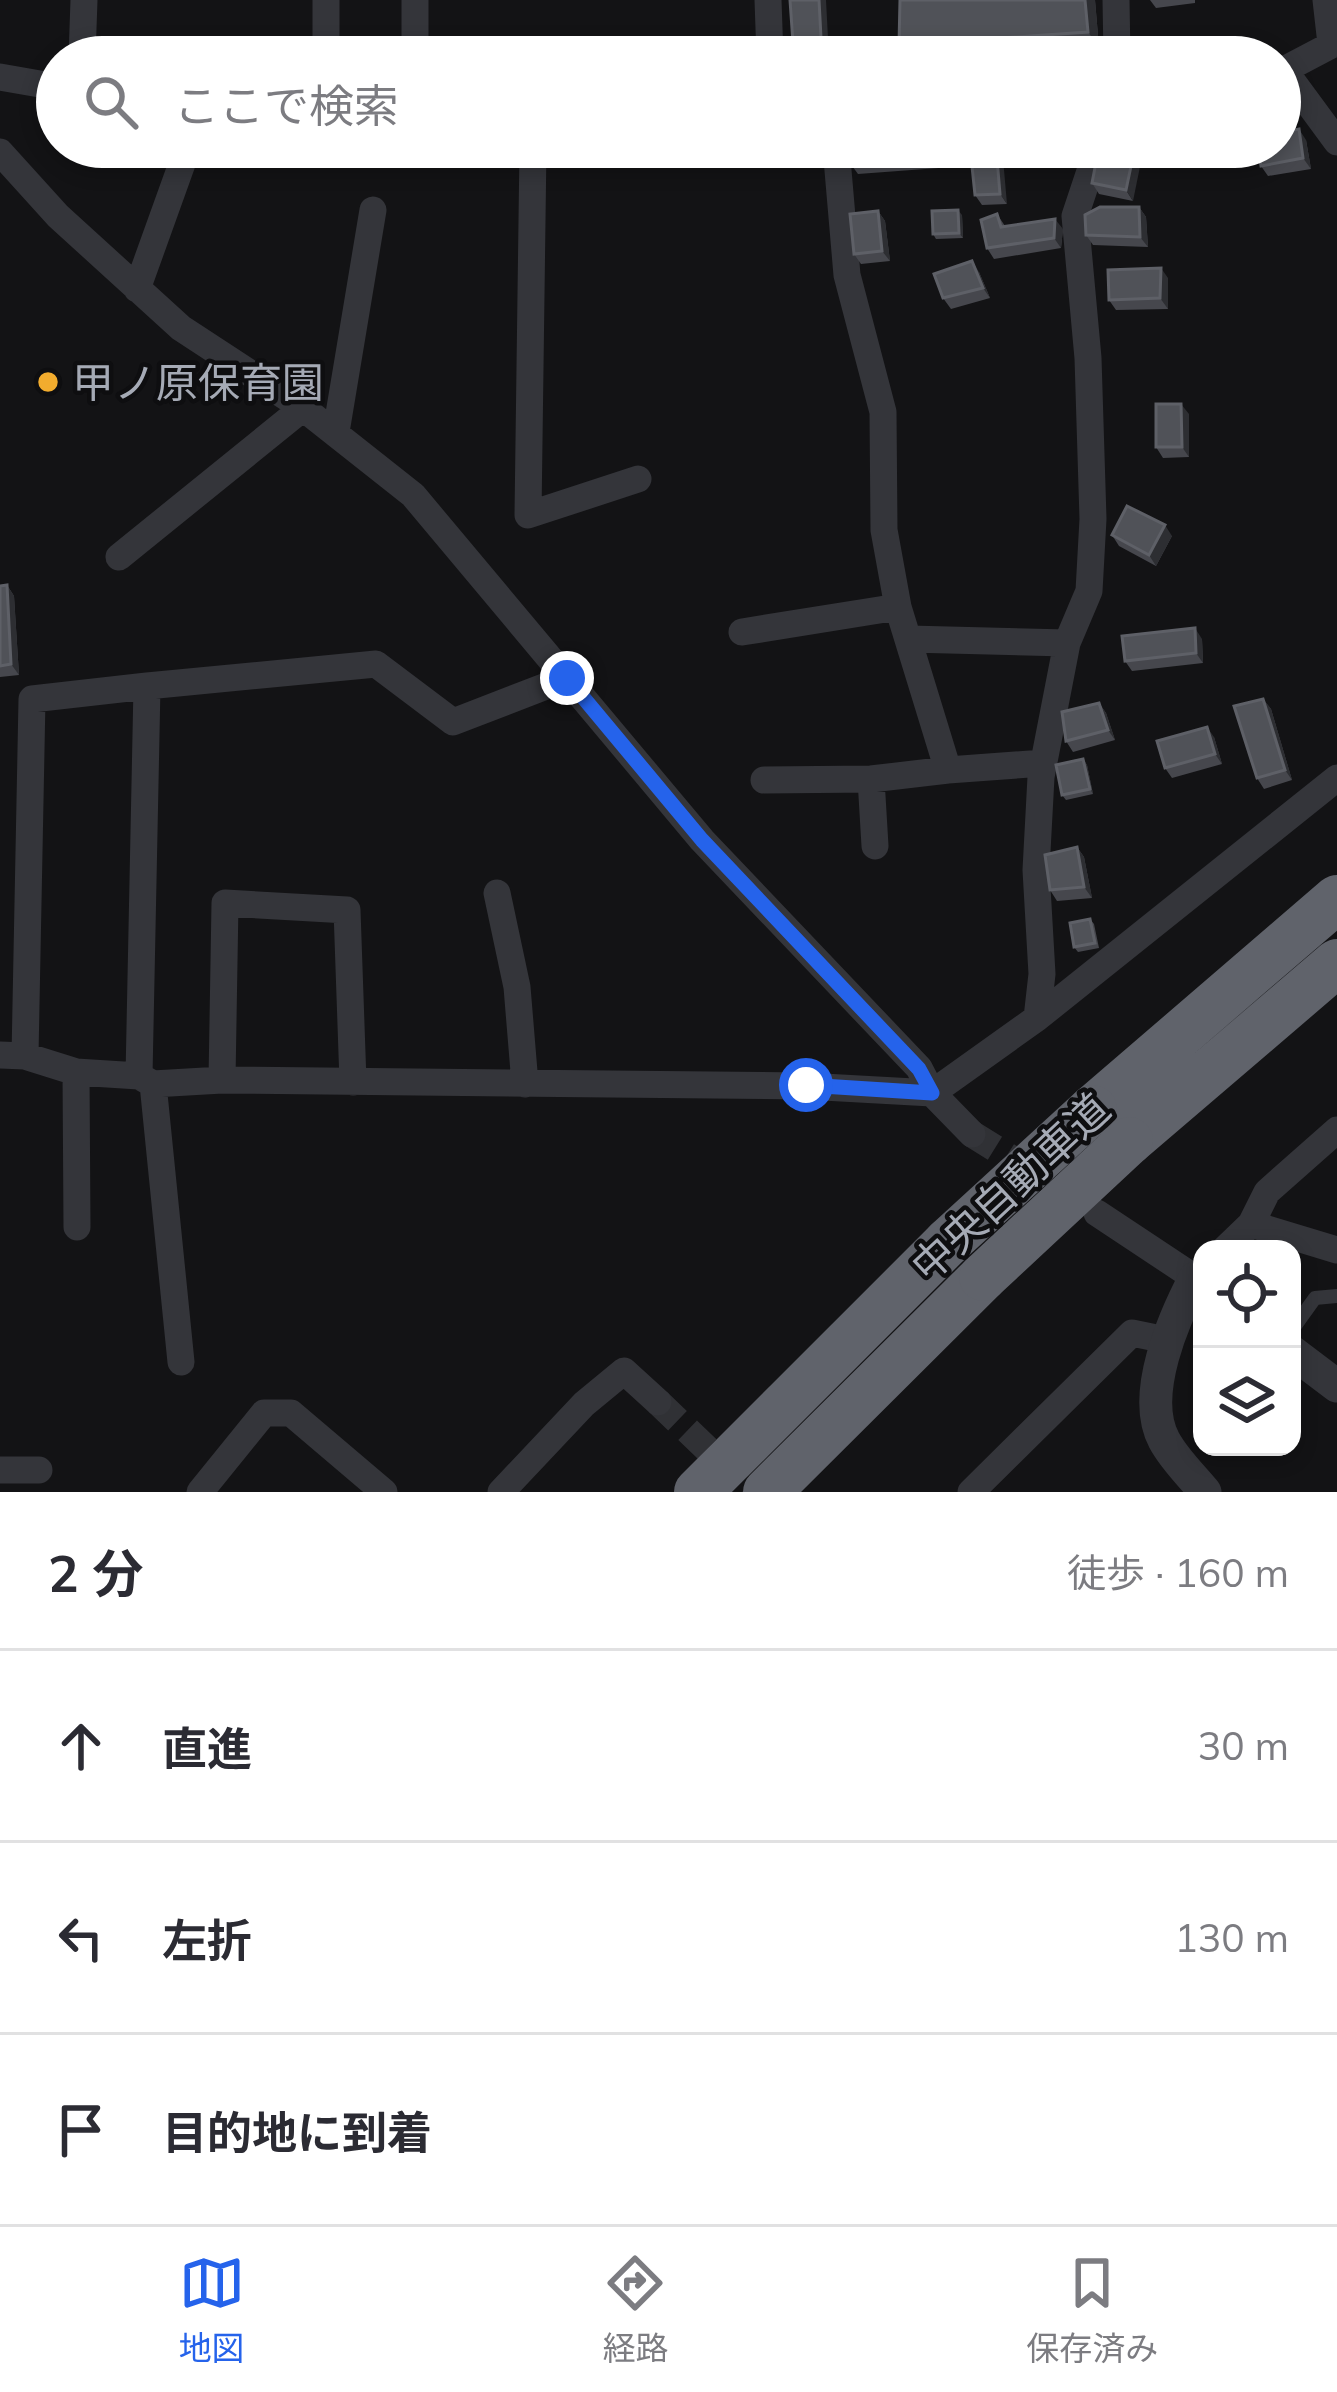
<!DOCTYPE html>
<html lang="ja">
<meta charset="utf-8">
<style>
:root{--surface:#fff;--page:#f2f2f3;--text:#2b2b33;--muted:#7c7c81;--line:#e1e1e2;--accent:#2563eb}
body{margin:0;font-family:Mulish,"Noto Sans JP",sans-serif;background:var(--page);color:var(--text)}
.controls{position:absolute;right:36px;bottom:36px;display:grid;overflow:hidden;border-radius:24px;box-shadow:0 6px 18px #0003}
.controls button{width:108px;height:108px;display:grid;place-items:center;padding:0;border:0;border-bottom:3px solid var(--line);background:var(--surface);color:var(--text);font:60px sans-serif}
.stop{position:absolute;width:36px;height:36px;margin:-27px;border:9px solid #2563eb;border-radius:50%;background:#fff}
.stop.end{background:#2563eb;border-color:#fff;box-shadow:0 3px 12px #0008}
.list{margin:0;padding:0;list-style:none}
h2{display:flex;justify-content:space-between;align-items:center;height:156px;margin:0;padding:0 48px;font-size:51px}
h2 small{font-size:39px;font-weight:400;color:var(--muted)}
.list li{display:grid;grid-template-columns:78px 1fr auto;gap:36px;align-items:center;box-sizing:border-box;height:192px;padding:0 48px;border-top:3px solid var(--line)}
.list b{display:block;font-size:45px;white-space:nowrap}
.list em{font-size:39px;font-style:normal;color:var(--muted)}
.icon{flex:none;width:66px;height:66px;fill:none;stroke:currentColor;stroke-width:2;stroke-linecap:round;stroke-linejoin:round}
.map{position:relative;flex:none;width:1337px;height:1492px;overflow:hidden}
.search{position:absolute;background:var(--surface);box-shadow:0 6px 18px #0003;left:36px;right:36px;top:36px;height:132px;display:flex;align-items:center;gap:30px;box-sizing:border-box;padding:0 42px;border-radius:66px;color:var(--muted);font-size:45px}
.sheet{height:732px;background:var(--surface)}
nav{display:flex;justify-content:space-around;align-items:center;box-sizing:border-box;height:168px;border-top:3px solid var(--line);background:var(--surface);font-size:33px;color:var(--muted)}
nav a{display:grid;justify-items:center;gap:6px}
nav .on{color:var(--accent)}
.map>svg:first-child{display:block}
</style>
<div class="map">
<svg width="1337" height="1492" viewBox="0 0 1337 1492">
<rect width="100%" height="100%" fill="#131315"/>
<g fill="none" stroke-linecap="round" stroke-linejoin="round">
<path stroke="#303135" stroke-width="27" stroke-dasharray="27 14" stroke-linecap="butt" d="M972 1134 1038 1175
M658 1402 752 1492"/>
<path stroke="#34353a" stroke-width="14" d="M1292 1330 1315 1298 1337 1296"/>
<path stroke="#34353a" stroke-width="27" d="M326 0V57
M768 0 770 57
M1116 0 1117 57
M1326 0 1331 44
M82 57 84 0
M415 57V0
M1284 70 1337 142
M1280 72 1337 42
M0 77 57 87
M533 147 528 515 638 479
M836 147 847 275 883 412 884 530 898 607 948 770 1044 763
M0 152 58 216 181 328 303 408 413 495 702 840 919 1068 932 1093 1037 1018 1337 778
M137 289 188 147
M336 432 373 210
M119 557 303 408
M742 632 898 607
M909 639 1067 643
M147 686 376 664 453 722 567 678
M871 779 875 846
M764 780 871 779 948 770
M497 893 517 987 525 1084
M1037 1018 1042 974 1036 870 1041 777 1067 643 1089 591 1093 519 1088 358 1075 216 1098 147
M0 1055 25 1056 76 1072 139 1076 153 1084 222 1080 805 1086 932 1093 972 1134
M25 1056 32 699 147 686 139 1076
M76 1072 77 1227
M222 1080 225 903 347 910 353 1082
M153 1084 181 1362
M1097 1213 1195 1278 1202 1271
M1251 1224 1267 1192 1337 1130
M1225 1249 1251 1224 1337 1250
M0 1470H39
M200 1492 264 1413H291L384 1492
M501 1492 584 1404 624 1371 658 1402
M971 1492 1132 1333 1166 1340"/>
<path stroke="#34353a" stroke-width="33" d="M1202 1283 1195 1278C1174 1318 1140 1395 1164 1440 1174 1459 1191 1475 1205 1492
M1292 1352 1337 1386"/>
<path stroke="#60636b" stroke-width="48" d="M1093 1109 1337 899
M1129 1141 1337 963
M698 1492 948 1242
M767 1492 983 1277"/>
<path stroke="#60636b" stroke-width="48" d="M948 1242 1093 1109
M983 1277 1129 1141"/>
</g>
<path fill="#46474d" d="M1095 0 1099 47 957 57H908L899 45Z
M1150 0H1195V3L1156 8Z
M1306 140 1311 169 1268 176 1261 166Z
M950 147 952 167 858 174 847 159Z
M970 147 1007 204 982 205 975 195Z
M1029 147H1077L1078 152 1036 158Z
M1099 147 1133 201 1099 194 1092 183Z
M1139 207 1146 217 1148 247 1093 245 1086 235Z
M878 211 885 221 890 261 861 264 854 254Z
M997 214 1005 226 1063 229 1061 248 994 259 987 248Z
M962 215 963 238 936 239 933 234Z
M979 272 990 298 951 309 943 298Z
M1168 278V309L1116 310 1109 300Z
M1189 414V457L1163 458 1156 447Z
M1112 535 1172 536 1156 566 1119 546Z
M7 585 14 596 19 675 0 677V586Z
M1202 639 1203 663 1132 671 1125 661Z
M1263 699 1271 709 1292 780 1264 789 1257 778Z
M1099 703 1106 713 1115 740 1073 752 1066 741Z
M1214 737 1222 764 1172 778 1165 768Z
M1083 759 1087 765 1093 794 1066 800 1062 795Z
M1077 847 1084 857 1092 898 1057 901 1050 890Z
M1090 919 1094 924 1099 948 1078 952 1074 947Z"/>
<path fill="#2d2e32" d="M819 0H826L829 57H822Z
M1085 0H1095L1099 47 1088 32Z
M1299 129 1306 140 1311 169 1303 158Z
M941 147H950L952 167 941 151Z
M996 147H1002L1007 204 1000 194Z
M1135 147H1144L1133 201 1126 190Z
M1139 207 1146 217 1148 247 1140 237Z
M958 210 962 215 963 238 959 233Z
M878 211 885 221 890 261 882 251Z
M1055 219 1063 229 1061 248 1054 238Z
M972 261 979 272 990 298 983 288Z
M1161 268 1168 278V309L1160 298Z
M1181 404 1189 414V457L1182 447Z
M1165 525 1172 536 1156 566 1149 555Z
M7 585 14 596 19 675 11 664Z
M1195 628 1202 639 1203 663 1196 653Z
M1263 699 1271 709 1292 780 1285 770Z
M1099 703 1106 713 1115 740 1108 730Z
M1207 727 1214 737 1222 764 1215 754Z
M1083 759 1087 765 1093 794 1090 789Z
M1077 847 1084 857 1092 898 1084 887Z"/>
<path fill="#505258" stroke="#5e6067" stroke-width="3" d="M790 0H819L822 57H794Z
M900 0H1085L1088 32 899 45Z
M1299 129 1303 158 1261 166 1258 147H1280V133Z
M847 147H941V151L847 159Z
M970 147H996L1000 194 975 195Z
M1099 147H1135L1126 190 1092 183Z
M1100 207H1139L1140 237 1086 235 1085 215Z
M958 210 959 233 933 234 932 211Z
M878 211 882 251 854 254 850 214Z
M997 214 1001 227 1055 219 1054 238 987 248 981 220Z
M972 261 983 288 943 298 934 274Z
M1161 268 1160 298 1109 300 1108 270Z
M1156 404H1181L1182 447H1156Z
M1127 506 1165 525 1149 555 1112 535Z
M7 585 11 664 0 666V586Z
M1195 628 1196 653 1125 661 1122 636Z
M1263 699 1285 770 1257 778 1234 706Z
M1099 703 1108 730 1066 741 1062 712Z
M1207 727 1215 754 1165 768 1157 741Z
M1083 759 1090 789 1062 795 1056 765Z
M1077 847 1084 887 1050 890 1045 855Z
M1090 919 1095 943 1074 947 1070 923Z"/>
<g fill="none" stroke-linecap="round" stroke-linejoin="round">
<path stroke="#2563eb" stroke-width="15" d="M567 678 702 840 919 1069 932 1093 806 1085"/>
</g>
<circle fill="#f2ac2e" stroke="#0e0e10" stroke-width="4.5" cx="48" cy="382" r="12"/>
<g text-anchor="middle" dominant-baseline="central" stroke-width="9" stroke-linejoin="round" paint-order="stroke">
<g font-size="42" fill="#a5aab5" stroke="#0e0e10" text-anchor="start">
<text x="72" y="382">甲ノ原保育園</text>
</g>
<g font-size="42" fill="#a5aab5" stroke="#0e0e10">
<text transform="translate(1010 1187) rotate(-43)">中央自動車道</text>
</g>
</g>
</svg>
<div class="controls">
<button><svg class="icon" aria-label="locate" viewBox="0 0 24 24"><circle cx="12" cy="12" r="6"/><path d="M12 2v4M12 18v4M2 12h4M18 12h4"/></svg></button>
<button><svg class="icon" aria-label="layers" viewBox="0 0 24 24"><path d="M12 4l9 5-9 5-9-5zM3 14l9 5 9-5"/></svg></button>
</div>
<div class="stop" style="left:806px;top:1085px"></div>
<div class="stop end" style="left:567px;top:678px"></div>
<div class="search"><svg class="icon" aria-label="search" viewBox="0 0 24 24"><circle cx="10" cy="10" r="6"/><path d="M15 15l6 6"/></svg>ここで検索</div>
</div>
<section class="sheet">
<h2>2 分<small>徒歩 · 160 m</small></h2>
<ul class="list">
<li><svg class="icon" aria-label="ahead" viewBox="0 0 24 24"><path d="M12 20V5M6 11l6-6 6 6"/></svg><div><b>直進</b></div><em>30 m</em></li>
<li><svg class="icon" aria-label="left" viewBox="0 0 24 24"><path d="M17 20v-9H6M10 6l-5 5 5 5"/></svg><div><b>左折</b></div><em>130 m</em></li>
<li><svg class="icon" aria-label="arrive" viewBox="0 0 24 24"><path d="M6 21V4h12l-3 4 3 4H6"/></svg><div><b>目的地に到着</b></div></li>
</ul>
</section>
<nav>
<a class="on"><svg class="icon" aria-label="map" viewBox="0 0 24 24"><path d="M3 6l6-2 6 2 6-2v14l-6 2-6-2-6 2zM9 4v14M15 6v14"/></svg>地図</a>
<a><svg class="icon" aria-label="directions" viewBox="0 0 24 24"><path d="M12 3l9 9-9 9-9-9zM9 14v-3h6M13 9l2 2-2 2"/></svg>経路</a>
<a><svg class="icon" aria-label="saved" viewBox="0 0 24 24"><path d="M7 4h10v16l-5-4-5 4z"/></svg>保存済み</a>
</nav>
